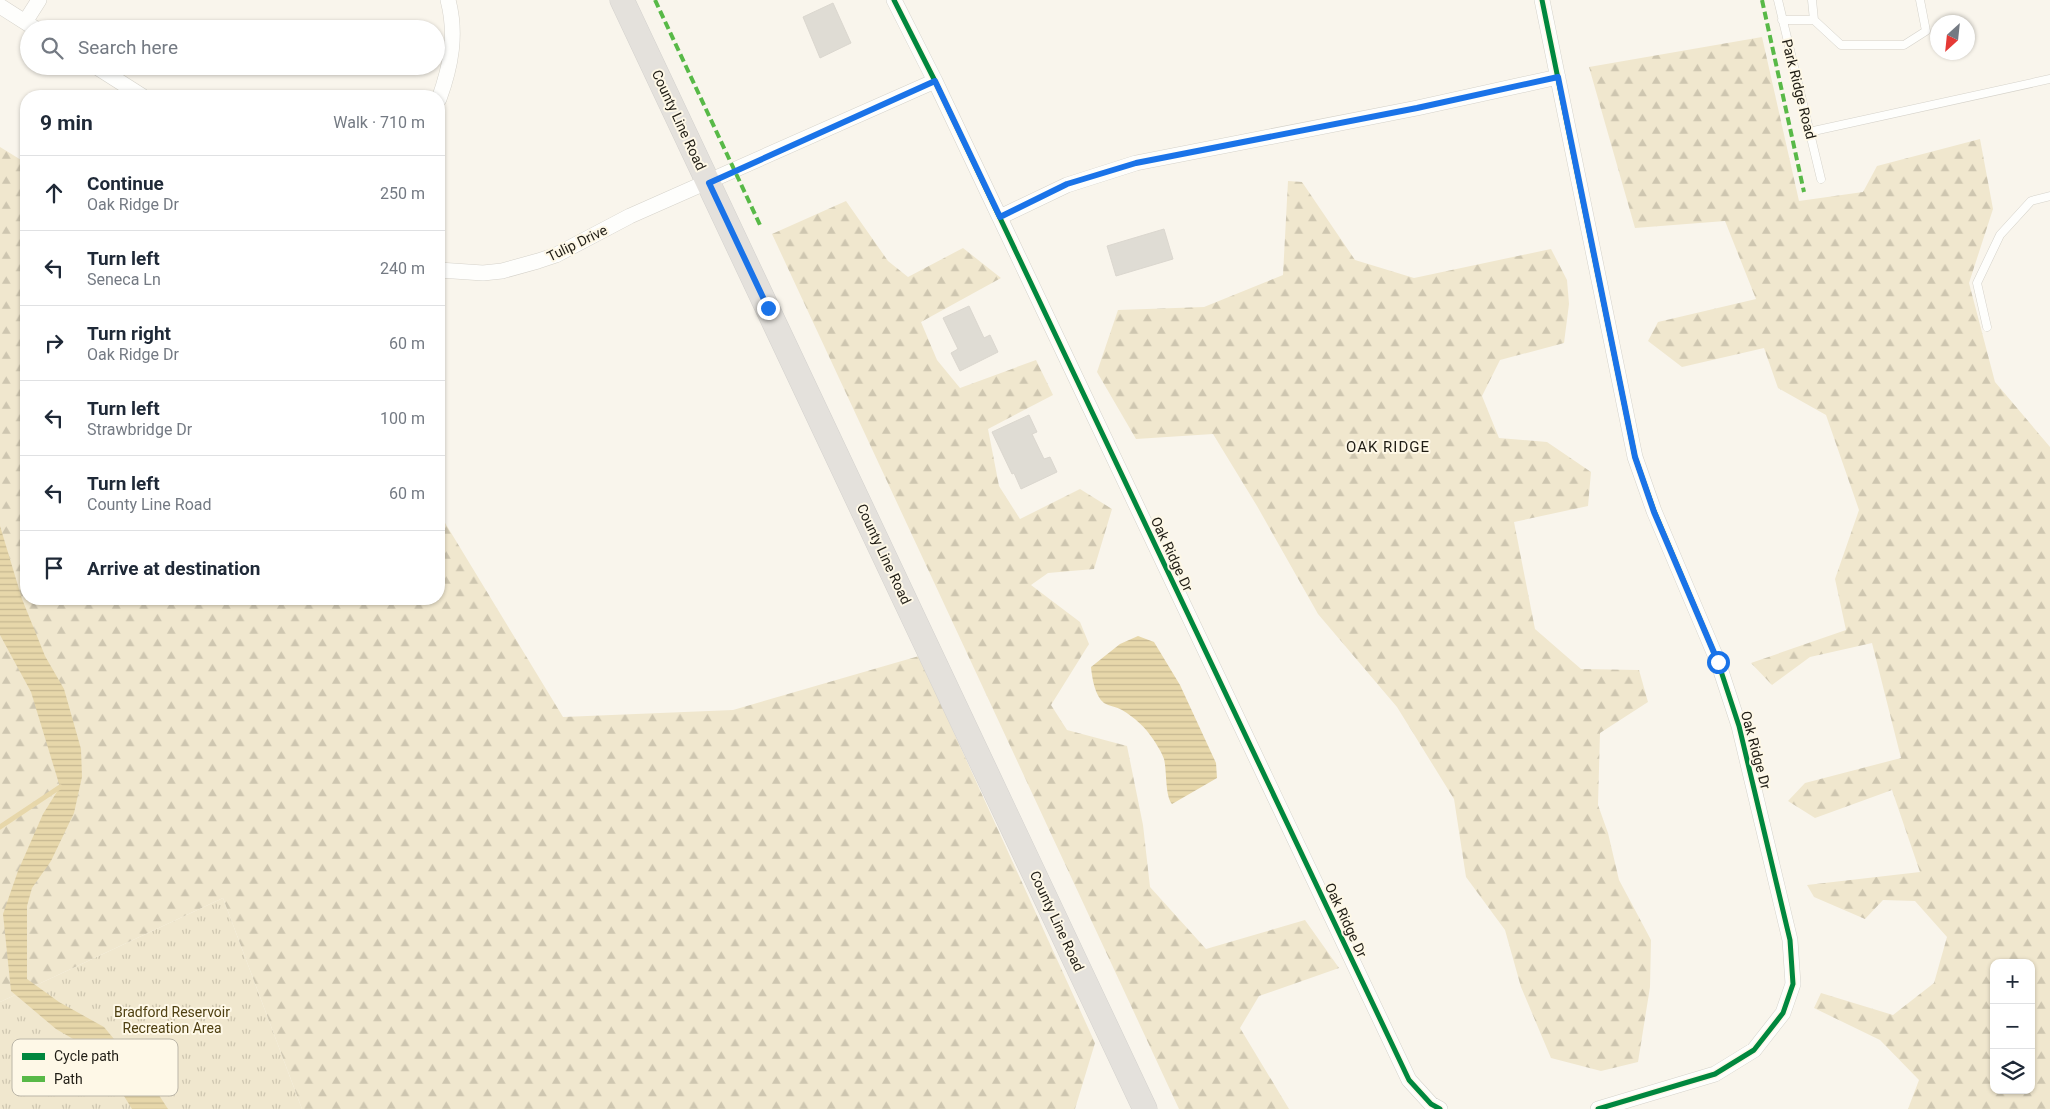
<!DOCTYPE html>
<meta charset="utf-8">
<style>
:root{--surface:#fff;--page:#f6f6f7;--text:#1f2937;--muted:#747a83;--line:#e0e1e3}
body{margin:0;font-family:Roboto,sans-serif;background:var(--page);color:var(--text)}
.controls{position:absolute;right:15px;bottom:15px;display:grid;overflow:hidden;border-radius:10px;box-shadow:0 1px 4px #0004}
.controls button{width:45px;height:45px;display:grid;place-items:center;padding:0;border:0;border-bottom:1px solid var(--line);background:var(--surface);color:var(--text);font:25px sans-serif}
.compass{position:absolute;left:1930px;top:15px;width:45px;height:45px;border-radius:50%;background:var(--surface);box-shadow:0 1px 4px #0004;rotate:207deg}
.stop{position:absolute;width:15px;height:15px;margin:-11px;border:4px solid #1a73e8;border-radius:50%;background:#fff}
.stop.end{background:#1a73e8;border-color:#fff;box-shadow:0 1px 5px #0008}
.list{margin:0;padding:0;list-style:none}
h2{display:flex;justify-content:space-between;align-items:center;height:65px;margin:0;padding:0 20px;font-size:21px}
h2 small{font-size:16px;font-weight:400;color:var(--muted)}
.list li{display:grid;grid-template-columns:32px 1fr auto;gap:15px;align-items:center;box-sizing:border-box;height:75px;padding:0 20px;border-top:1px solid var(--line)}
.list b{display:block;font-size:19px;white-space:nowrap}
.list p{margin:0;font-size:16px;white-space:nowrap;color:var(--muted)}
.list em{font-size:16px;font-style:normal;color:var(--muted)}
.icon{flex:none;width:28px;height:28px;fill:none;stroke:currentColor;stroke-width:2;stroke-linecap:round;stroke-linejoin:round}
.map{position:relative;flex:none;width:2050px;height:1109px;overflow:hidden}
.search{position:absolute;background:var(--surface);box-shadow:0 1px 4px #0004;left:20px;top:20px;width:425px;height:55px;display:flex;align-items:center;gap:12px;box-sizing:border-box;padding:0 18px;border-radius:28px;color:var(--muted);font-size:19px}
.panel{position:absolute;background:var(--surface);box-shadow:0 1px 4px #0004;left:20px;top:90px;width:425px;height:515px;border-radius:20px}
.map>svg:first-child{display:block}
</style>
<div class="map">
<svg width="2050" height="1109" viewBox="0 0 2050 1109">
<defs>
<pattern id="grass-tufts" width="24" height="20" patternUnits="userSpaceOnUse" patternTransform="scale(1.25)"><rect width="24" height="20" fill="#f0e7ce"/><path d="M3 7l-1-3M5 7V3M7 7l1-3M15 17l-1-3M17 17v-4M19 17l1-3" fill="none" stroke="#cec6b0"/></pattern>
<pattern id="forest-firs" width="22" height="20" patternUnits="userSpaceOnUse" patternTransform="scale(1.25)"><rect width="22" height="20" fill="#f0e7ce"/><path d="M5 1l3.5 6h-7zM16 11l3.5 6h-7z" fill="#cec6b0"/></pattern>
<pattern id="water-rules" width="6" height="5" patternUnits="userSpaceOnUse" patternTransform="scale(1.25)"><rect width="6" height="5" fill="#e7d7aa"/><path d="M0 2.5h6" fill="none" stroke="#c6b891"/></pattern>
</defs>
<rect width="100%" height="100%" fill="#f9f5ec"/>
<path fill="url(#grass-tufts)" d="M223 898 302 1109H0V1002Z"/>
<path fill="url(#forest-firs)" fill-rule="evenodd" d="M1762 37 1799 201 1863 192 1877 166 1980 139 1993 209 1969 283 1995 382 2050 447V1109H1908L1919 1080 1880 1040 1814 1008 1821 993 1893 1015 1934 983 1947 937 1915 901 1883 900 1865 919 1814 897 1807 885 1920 872 1892 790 1815 818 1788 801 1805 783 1901 758 1872 643 1810 657 1772 685 1751 663 1846 630 1835 579 1859 510 1826 415 1778 388 1764 348 1682 367 1648 341 1658 322 1756 299 1725 221 1635 228 1589 67ZM1994 963H2031V1090H1994Z
M0 147 26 163V599H439V513L563 717 733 710 919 656 1095 1043 1075 1109H302L223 898 0 1002Z
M1288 181 1302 182 1355 260 1414 278 1551 249 1567 280 1569 304 1564 343 1500 360 1482 396 1499 438 1547 442 1591 472 1588 506 1514 522 1535 629 1581 669 1639 670 1648 702 1600 733 1598 805 1608 833 1619 880 1651 940 1650 987 1638 1062 1601 1071 1551 1058 1521 987 1505 930 1466 877 1454 799 1397 707 1318 614 1257 506 1213 434 1136 439 1097 372 1118 310 1204 307 1283 275Z
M846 201 888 261 908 277 963 248 1001 278 921 322 937 360 960 388 1036 360 1053 395 988 429 999 486 1020 519 1080 489 1112 509 1094 569 1048 573 1031 585 1080 622 1089 644 1051 705 1067 730 1127 746 1143 825 1150 887 1206 949 1305 920 1339 968 1259 996 1240 1028 1289 1109H1179L772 234Z"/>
<path fill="url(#water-rules)" d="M0 526 22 599 45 656 64 689 81 749 82 777 74 813 51 861 32 888 27 906V979L59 1002 104 1027 153 1086 168 1109H132L124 1096 87 1047 56 1029 11 991 3 914 18 871 43 814 60 787 31 692 0 635Z
M1138 636 1154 642 1180 685 1216 763 1217 778 1172 804C1165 796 1167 771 1164 759 1162 753 1157 745 1153 739 1146 728 1134 717 1122 710 1117 707 1109 706 1104 703 1095 696 1092 678 1091 667L1120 644Z"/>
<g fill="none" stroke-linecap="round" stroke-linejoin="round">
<path stroke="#e7d7aa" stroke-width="5" d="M0 827 60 787"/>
</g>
<path fill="#dfdcd4" stroke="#dbd7cf" d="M833 3 851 43 820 58 803 17Z
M1164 229 1173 259 1116 276 1107 246Z
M969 306 984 338 990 335 998 352 960 371 951 353 958 349 943 318Z
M1029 415 1037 432 1032 434 1044 459 1050 457 1057 472 1021 489 1014 473 1012 474 992 432Z"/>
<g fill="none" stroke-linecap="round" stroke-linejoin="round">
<g stroke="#d5d2ca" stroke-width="9">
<path id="lane" d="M1778 0 1821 179
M1812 0 1814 20
M1782 20H1814L1841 45H1904L1926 31 1920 0
M1809 132 2050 79
M1987 327 1977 283 2000 235 2031 201 2050 196"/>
</g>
<g stroke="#d5d2ca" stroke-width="16">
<path id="street" d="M894 0 935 81 1409 1080 1431 1104 1440 1109
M1542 0 1635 457 1654 511 1718 662 1739 726 1790 940 1793 984 1783 1013 1754 1050 1715 1074 1598 1109
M0 6 36 29
M25 22 39 0
M95 66 142 96
M439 99C451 66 457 34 448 0
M1000 217 1067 185 1136 163 1417 108 1558 77
M439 270 483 273 502 271 538 261 556 255 630 216 935 81"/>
</g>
<g stroke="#d4d2ce" stroke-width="25">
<path id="primary" d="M622 0 1145 1109"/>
</g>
<use href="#lane" stroke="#fefefc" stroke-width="8"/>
<use href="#street" stroke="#fefefc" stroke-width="15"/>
<use href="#primary" stroke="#e4e1dc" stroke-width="24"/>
<path stroke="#58b947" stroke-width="4" stroke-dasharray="8 4" stroke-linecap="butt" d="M655 0 760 225
M1762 0 1804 192"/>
<g stroke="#fef8e7" stroke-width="8">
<path id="cycleway" d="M894 0 935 81 1409 1080 1431 1104 1440 1109
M1542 0 1635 457 1654 511 1718 662 1739 726 1790 940 1793 984 1783 1013 1754 1050 1715 1074 1598 1109"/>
</g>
<use href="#cycleway" stroke="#00873e" stroke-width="5"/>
</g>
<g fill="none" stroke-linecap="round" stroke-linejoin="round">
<path stroke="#1a73e8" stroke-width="6" d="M768 308 709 183 935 81 1000 217 1067 184 1136 163 1417 108 1558 77 1635 457 1654 512 1718 662"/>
</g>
<g text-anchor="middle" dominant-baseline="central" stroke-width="4" stroke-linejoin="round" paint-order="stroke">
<g font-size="14" fill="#201d15" stroke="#fef8e7">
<text transform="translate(1799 89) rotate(76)">Park Ridge Road</text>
<text transform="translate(679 120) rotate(65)">County Line Road</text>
<text transform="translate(577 243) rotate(-26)">Tulip Drive</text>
<text transform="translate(884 554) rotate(65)">County Line Road</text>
<text transform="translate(1172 554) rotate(65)">Oak Ridge Dr</text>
<text transform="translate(1756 750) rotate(75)">Oak Ridge Dr</text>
<text transform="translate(1346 920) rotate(65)">Oak Ridge Dr</text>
<text transform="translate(1057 921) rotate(65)">County Line Road</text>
</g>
<g font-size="14" fill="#4f4011" stroke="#fef8e7">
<text x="172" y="1012">Bradford Reservoir<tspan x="172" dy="16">Recreation Area</tspan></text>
</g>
<g font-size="15" letter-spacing="1" fill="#201d15" stroke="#fef8e7">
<text x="1388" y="447">OAK RIDGE</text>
</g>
</g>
<rect x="12" y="1039" width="166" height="57" rx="8" fill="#fef8e7" stroke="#bbb6a8" stroke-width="1"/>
<rect x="22" y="1053" width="23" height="7" fill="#00873e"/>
<rect x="22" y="1076" width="23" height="6" fill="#58b947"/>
<g font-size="14" fill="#201d15">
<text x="54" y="1061">Cycle path</text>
<text x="54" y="1084">Path</text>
</g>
</svg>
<div class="controls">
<button>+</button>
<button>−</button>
<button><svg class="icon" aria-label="layers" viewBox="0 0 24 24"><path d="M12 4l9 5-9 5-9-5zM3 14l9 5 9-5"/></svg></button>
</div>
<svg class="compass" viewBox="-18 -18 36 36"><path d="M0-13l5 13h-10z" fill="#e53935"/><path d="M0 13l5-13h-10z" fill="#747a83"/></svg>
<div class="stop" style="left:1718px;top:662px"></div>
<div class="stop end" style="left:768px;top:308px"></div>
<div class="search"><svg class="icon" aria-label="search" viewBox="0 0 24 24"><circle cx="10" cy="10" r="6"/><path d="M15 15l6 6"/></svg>Search here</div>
<section class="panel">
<h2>9 min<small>Walk · 710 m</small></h2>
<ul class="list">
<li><svg class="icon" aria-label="ahead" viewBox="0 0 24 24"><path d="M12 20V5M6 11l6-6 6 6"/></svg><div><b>Continue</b><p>Oak Ridge Dr</p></div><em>250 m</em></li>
<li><svg class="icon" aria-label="left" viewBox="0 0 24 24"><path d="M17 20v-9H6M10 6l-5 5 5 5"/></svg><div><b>Turn left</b><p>Seneca Ln</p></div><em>240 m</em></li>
<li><svg class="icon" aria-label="right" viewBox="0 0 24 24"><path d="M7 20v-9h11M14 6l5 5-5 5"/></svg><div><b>Turn right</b><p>Oak Ridge Dr</p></div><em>60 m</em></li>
<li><svg class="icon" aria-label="left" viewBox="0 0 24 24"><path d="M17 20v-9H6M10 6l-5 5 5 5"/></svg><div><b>Turn left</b><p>Strawbridge Dr</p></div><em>100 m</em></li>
<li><svg class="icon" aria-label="left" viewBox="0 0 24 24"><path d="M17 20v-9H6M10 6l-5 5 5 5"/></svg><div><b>Turn left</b><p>County Line Road</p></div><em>60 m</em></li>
<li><svg class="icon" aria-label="arrive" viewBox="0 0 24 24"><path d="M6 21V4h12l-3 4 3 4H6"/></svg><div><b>Arrive at destination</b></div></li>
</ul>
</section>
</div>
